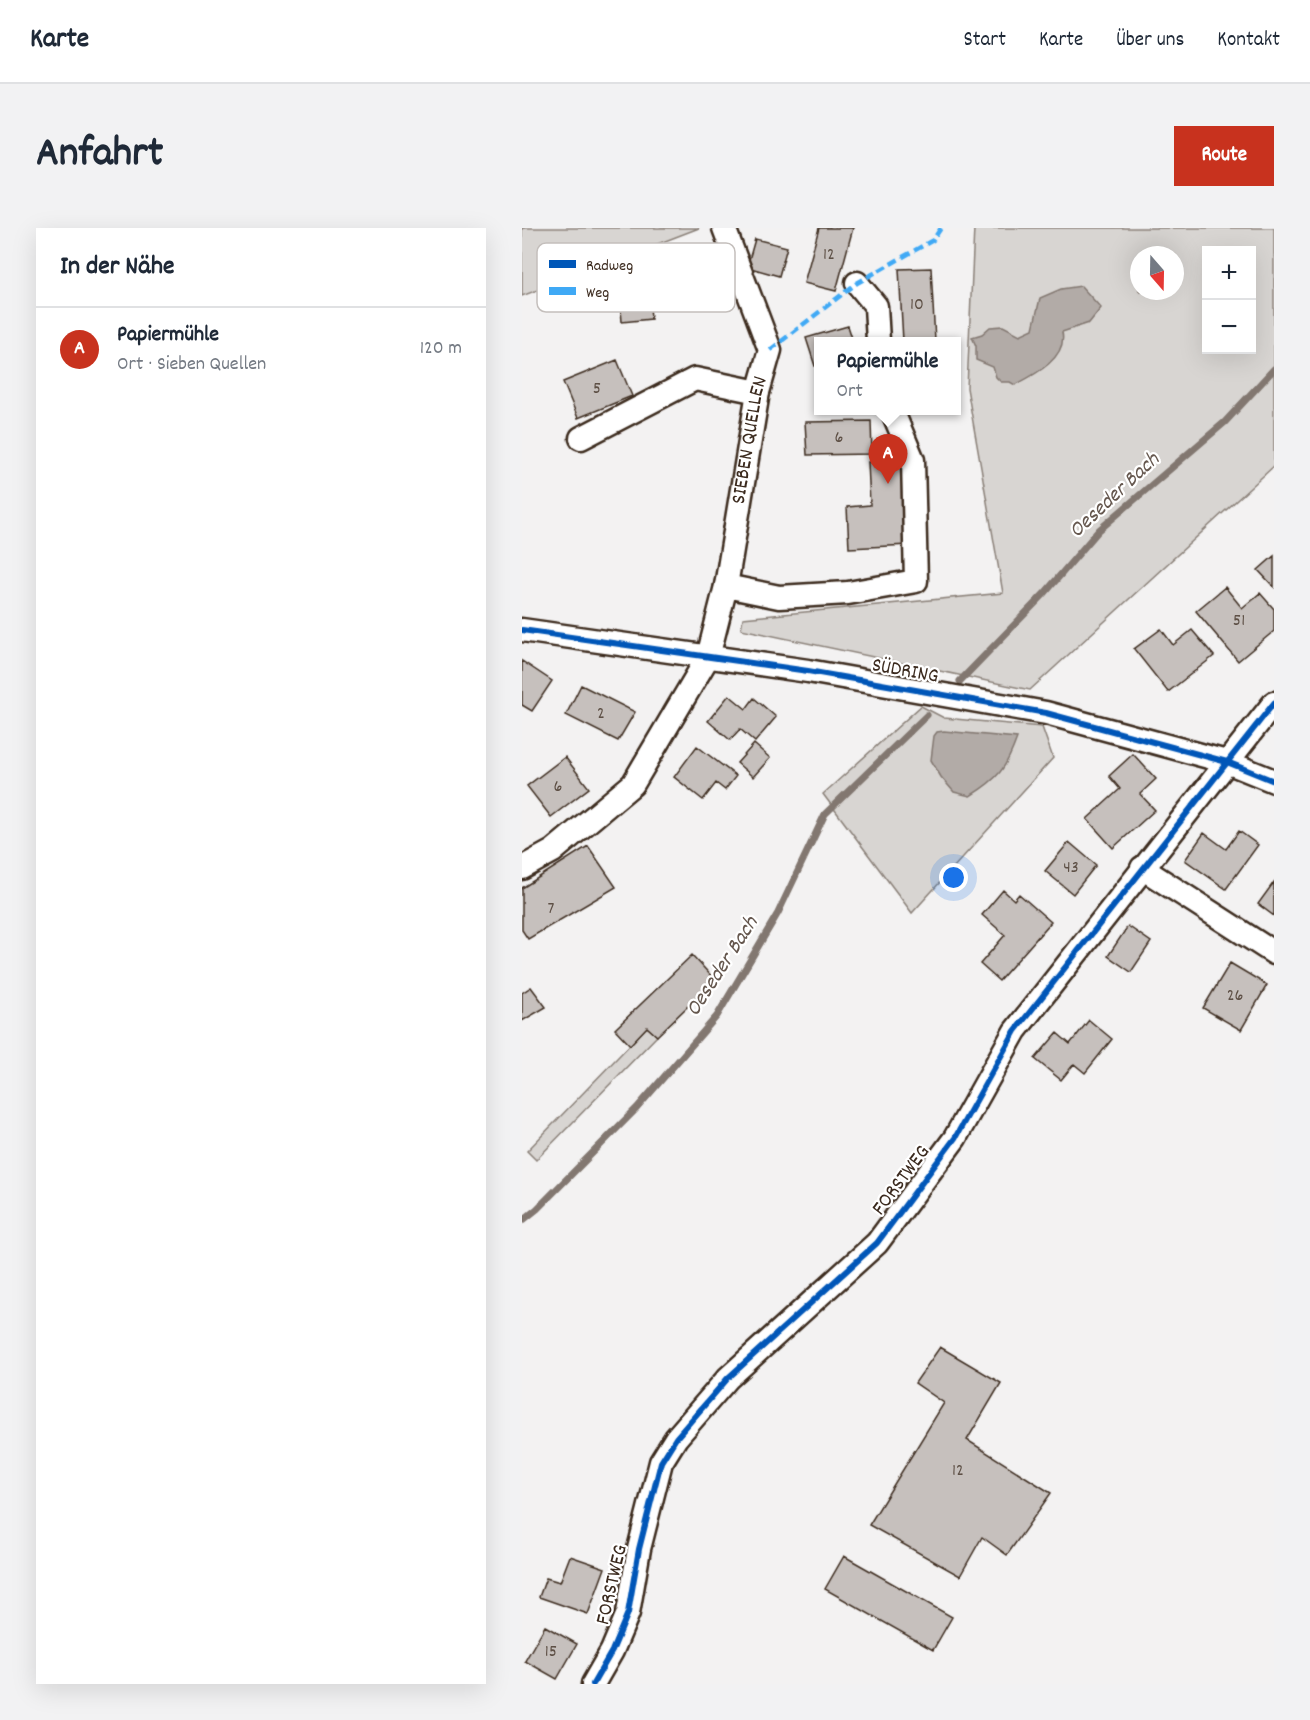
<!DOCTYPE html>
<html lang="de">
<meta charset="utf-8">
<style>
:root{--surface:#fff;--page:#f2f2f3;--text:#1f2937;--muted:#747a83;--line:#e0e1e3;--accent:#c8321e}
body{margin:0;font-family:Dekko,sans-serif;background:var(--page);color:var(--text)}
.controls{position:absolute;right:18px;top:18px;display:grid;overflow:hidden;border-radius:0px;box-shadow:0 6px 24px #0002}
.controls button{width:54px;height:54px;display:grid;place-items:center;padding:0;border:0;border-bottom:2px solid var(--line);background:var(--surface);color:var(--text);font:30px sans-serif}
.compass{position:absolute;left:608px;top:18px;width:54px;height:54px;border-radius:50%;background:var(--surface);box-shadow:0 6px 24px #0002;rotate:160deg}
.you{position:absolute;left:432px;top:650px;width:21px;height:21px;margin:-15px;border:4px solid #fff;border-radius:50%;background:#1a73e8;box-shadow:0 0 0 9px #1a73e833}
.badge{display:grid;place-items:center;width:39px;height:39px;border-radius:50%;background:var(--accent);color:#fff;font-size:20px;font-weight:700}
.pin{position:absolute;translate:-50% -50px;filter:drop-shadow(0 2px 3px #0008)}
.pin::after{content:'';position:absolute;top:32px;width:21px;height:18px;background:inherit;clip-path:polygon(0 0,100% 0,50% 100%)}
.popup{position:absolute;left:292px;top:109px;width:147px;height:78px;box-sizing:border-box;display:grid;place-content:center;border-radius:0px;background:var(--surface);filter:drop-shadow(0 2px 4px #0005);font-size:20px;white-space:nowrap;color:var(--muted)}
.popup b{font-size:22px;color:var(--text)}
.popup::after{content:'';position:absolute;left:50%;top:100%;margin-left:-12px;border:12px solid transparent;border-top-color:var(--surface)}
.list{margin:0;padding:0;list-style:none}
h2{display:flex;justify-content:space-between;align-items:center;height:78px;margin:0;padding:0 24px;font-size:26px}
h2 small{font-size:20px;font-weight:400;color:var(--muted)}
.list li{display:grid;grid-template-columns:39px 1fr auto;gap:18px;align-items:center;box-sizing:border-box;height:84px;padding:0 24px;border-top:2px solid var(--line)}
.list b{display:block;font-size:22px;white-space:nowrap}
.list p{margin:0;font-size:20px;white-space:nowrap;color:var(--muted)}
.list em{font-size:20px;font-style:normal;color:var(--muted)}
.map{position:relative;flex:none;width:752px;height:1456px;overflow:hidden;border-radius:0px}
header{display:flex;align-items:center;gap:36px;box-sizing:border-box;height:84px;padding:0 30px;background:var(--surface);border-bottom:2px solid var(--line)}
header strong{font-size:28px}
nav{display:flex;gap:33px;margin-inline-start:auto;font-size:21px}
.intro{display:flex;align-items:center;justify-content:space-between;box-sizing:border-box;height:144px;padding:0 36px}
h1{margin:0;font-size:42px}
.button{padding:15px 27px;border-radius:0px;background:var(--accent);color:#fff;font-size:21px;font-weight:700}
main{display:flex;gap:36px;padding:0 36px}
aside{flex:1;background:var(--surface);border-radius:0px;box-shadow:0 6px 24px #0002}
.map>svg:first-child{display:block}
</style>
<header>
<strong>Karte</strong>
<nav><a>Start</a><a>Karte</a><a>Über uns</a><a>Kontakt</a></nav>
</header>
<div class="intro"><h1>Anfahrt</h1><a class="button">Route</a></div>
<main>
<aside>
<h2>In der Nähe<small></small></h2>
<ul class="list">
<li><span class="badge">A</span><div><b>Papiermühle</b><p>Ort · Sieben Quellen</p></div><em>120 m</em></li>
</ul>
</aside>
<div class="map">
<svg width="752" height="1456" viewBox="0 0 752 1456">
<rect width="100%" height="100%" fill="#f3f2f2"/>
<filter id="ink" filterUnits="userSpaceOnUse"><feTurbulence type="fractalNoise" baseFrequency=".0167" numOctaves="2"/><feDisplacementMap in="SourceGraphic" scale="12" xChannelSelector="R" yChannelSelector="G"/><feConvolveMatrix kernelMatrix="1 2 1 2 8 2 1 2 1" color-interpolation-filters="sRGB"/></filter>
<g filter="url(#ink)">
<path fill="#d8d5d2" stroke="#8a8078" stroke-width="1.5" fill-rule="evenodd" d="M0 0H177L0 68Z
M452 0H752V238L508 462 219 401 221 390 481 365 445 160ZM684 22H730V122H684ZM617 27H653V63H617Z
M399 478 422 490 520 499 531 530 390 685 301 566Z
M125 799 135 808 14 932 5 923Z"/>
<path fill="#b2aba7" stroke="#827770" stroke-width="1.5" d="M559 58 579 80 567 95 540 104C546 130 512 147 493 157L488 154H479L474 149 471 139 454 132V118L450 109 460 106 468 99 481 98 498 107 511 101 518 70 539 61Z
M422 503 495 510C484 541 476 551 448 568L432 564 419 549 409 532 412 508 415 504Z"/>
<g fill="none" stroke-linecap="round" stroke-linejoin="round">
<path stroke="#827770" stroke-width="7" d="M438 453 523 365 577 302 703 194 752 141
M0 993 15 981 115 880 195 788 256 685 303 586 405 487"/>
</g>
<path fill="#c6c0bd" stroke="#3b2a1e" stroke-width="1.5" d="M297 0H331L314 63 282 55Z
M233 11 265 19 257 48 225 39Z
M191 20 204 52 181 61 180 58 166 64 159 47 175 41 170 28Z
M409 40 413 113H381L377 41Z
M128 78 129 91 100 94 99 81Z
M326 98 331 113H297V137L293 138 284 110Z
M95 132 110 168 56 190 41 154Z
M349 193 350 226 285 227 283 194Z
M383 232 387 317 327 320 325 279 348 277 346 234Z
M752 328V359L736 342Z
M703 359 720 380 738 365 752 381V403L716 433 674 383Z
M639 401 651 417 670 402 692 428 646 464 612 421Z
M0 433 30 453 10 483 0 477Z
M59 457 113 484 96 513 44 487Z
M207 467 224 481 232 470 254 489 233 514 218 501 208 512 186 493Z
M232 516 248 530 231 549 215 535Z
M175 518 214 548 203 562 194 555 181 572 152 549Z
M611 526 634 551 618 566 633 582 591 620 565 591 598 561 587 548Z
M43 529 67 560 29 589 5 558Z
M717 603 736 617 704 661 663 632 682 605 704 621Z
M547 614 574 637 551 666 523 643Z
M66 618 94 659 6 711 0 702V660Z
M752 654V688L736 676Z
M481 662 492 672 497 666 529 694 477 753 458 736 483 707 460 687Z
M606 698 629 714 609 744 586 728Z
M170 727 193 752 135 808 125 799 108 817 93 801Z
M708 735 745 757 719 802 681 780Z
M9 759 24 779 0 793V765Z
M567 792 590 811 563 845 552 836 539 852 513 831 535 805 548 816Z
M418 1119 479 1155 445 1212 529 1265 485 1327 460 1309 438 1348 347 1297 422 1175 393 1155Z
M48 1328 83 1340 66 1386 17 1369 24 1350 38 1354Z
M322 1328 430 1389 411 1422 303 1361Z
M23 1398 55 1416 35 1451 3 1433Z"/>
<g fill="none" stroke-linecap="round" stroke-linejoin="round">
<g stroke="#3b2a1e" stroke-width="27">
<g id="minor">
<path d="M335 55 354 78 356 113"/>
<path d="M59 210 173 151 236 164"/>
<path d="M204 358 257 369 326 365 394 353 391 232 370 182"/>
<path d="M0 402 286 443 524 485 705 534 752 553"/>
<path id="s1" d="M0 640 31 623 111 556 186 429 204 358 236 164 248 122 202 0"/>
<path d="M620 640 752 725"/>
<path d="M71 1456 90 1423 106 1385 117 1321 139 1234 154 1210 206 1150 355 1015 433 910 493 803 752 475"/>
</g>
</g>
<use href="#minor" stroke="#fff" stroke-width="22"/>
<path stroke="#3fa9f5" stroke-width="4.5" stroke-dasharray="9 4.5" stroke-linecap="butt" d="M248 122 335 55 411 12 419 0"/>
<g stroke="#fff" stroke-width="10">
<path id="cycleway" d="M0 402 286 443 524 485 705 534 752 553
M71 1456 90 1423 106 1385 117 1321 139 1234 154 1210 206 1150 355 1015 433 910 493 803 752 475"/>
</g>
<use href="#cycleway" stroke="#0057b8" stroke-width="6"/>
</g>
</g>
<g text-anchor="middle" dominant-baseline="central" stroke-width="4.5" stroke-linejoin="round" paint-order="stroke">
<g font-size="18" fill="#5e5046">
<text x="307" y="27">12</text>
<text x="395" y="77">10</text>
<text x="75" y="161">5</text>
<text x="317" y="210">6</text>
<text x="717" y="393">51</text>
<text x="79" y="486">2</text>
<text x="36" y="559">6</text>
<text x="549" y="640">43</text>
<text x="29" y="681">7</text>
<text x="713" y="768">26</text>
<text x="436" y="1243">12</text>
<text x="29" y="1424">15</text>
</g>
<g font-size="21" fill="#3b2a1e" stroke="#fff">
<text stroke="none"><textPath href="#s1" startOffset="508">SIEBEN QUELLEN</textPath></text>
<text transform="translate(383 444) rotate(10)">SÜDRING</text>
<text transform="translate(380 953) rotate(-53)">FORSTWEG</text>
<text transform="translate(91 1357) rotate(-77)">FORSTWEG</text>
</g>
<g font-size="22" font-style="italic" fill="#65574e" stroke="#fff">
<text transform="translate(593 268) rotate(-43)">Oeseder Bach</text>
<text transform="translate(201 739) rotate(-57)">Oeseder Bach</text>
</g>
</g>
<rect x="15" y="15" width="198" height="69" rx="9" fill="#fff" stroke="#c4bfbc" stroke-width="1.5"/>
<rect x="27" y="32" width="27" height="8" fill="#0057b8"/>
<rect x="27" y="59" width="27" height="8" fill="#3fa9f5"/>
<g font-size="16" fill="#3b2a1e">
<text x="64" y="42">Radweg</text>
<text x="64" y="69">Weg</text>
</g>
</svg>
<div class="controls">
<button>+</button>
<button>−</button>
</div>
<svg class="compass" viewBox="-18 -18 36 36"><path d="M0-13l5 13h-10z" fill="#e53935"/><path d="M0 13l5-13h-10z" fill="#747a83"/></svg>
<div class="you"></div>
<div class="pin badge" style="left:366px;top:256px">A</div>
<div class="popup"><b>Papiermühle</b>Ort</div>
</div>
</main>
